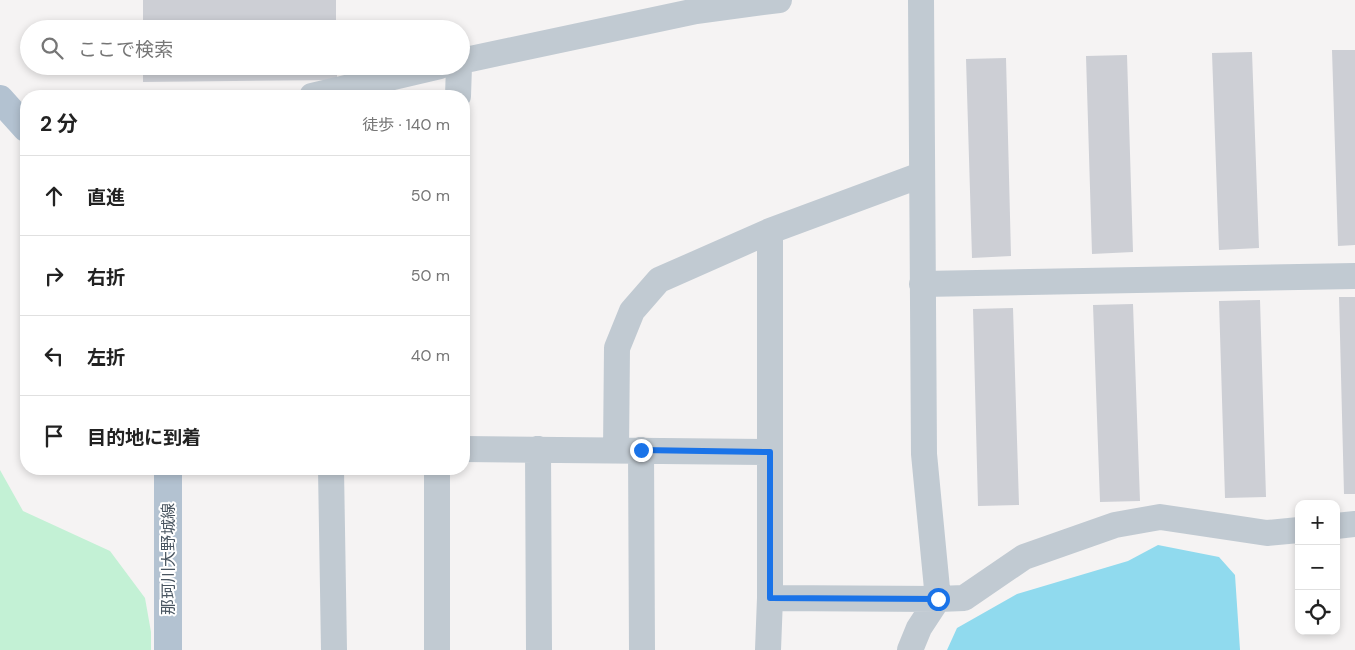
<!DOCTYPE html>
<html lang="ja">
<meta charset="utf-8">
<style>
:root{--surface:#fff;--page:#f6f6f6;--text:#222;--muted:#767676;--line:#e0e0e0}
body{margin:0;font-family:"DM Sans","Noto Sans JP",sans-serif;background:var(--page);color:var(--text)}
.controls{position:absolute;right:15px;bottom:15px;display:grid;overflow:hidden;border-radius:10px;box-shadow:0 2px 8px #0003}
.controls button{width:45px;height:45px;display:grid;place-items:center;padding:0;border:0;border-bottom:1px solid var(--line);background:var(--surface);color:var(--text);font:25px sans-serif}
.stop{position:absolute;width:15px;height:15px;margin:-11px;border:4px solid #1a73e8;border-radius:50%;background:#fff}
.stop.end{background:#1a73e8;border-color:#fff;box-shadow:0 1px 5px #0008}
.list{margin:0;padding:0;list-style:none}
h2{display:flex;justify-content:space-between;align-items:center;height:65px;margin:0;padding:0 20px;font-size:21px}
h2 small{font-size:16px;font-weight:400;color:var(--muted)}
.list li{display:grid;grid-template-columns:32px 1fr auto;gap:15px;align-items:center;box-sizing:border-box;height:80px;padding:0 20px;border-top:1px solid var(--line)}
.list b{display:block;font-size:19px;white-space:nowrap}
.list em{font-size:16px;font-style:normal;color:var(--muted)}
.icon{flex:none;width:28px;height:28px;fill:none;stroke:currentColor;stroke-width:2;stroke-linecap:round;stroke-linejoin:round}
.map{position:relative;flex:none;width:1355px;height:650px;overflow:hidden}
.search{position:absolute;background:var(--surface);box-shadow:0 2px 8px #0003;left:20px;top:20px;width:450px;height:55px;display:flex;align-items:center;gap:12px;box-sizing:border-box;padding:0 18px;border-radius:28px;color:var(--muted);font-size:19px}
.panel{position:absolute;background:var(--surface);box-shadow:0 2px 8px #0003;left:20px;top:90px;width:450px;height:385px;border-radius:20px}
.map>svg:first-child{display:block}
</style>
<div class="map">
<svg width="1355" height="650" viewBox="0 0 1355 650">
<rect width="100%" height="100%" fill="#f5f3f3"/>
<path fill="#c3f1d5" d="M0 470 23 511 110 551 145 598 151 632V650H0Z"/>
<path fill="#90daee" d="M1158 545 1219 557 1235 575 1240 650H947L957 628 1017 594 1128 561Z"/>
<path fill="#cdcfd5" d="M143 0H336V29H143Z
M1332 50H1355V245L1338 246Z
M1252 52 1259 248 1219 250 1212 53Z
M1127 55 1133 252 1092 254 1086 56Z
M1006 58 1011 256 972 258 966 59Z
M143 66H337V80L143 82Z
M1339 297H1355V494H1344Z
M1260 300 1266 497 1225 498 1219 301Z
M1133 304 1140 501 1100 502 1093 305Z
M1013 308 1019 505 978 506 973 309Z"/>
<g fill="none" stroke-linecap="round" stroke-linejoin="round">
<path stroke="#c1cad2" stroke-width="26" d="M461 61 696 11 779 0
M312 96 440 66
M458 96 459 66
M922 284 1355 276
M464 449 770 452V598
M538 449 539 650
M616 450 617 348 632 311 659 280 770 231 921 175
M641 450 642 650
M770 452V231
M331 469 334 650
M1336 526 1355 524
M437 650V469
M768 650 770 598 938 599 924 454 921 0
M910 650 919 628 938 599 964 598 1024 557 1115 525 1160 517 1267 533 1299 530"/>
<path stroke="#b3c2d1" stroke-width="28" d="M0 99 26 128
M168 650V469"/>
</g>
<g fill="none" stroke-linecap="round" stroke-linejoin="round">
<path stroke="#1a73e8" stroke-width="6" d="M641 450 770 452V598L938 599"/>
</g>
<g text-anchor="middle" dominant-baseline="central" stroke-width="4" stroke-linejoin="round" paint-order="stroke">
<g font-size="16" fill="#4a5661" stroke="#fff">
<text transform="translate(168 559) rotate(-90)">那珂川大野城線</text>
</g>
</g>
</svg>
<div class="controls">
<button>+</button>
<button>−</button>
<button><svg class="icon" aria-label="locate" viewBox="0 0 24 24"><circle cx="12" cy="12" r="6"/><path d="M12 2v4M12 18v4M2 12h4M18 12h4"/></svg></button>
</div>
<div class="stop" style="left:938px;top:599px"></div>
<div class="stop end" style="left:641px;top:450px"></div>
<div class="search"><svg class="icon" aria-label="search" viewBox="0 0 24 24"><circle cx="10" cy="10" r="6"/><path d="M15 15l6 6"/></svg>ここで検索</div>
<section class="panel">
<h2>2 分<small>徒歩 · 140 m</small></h2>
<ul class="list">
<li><svg class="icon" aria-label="ahead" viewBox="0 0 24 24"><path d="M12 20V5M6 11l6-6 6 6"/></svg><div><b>直進</b></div><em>50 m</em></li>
<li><svg class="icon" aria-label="right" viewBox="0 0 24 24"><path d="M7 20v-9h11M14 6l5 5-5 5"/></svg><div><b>右折</b></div><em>50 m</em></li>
<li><svg class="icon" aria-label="left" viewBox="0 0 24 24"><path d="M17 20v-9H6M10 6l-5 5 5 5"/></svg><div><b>左折</b></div><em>40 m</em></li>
<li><svg class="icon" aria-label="arrive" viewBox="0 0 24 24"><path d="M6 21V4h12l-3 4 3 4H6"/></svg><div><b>目的地に到着</b></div></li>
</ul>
</section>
</div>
